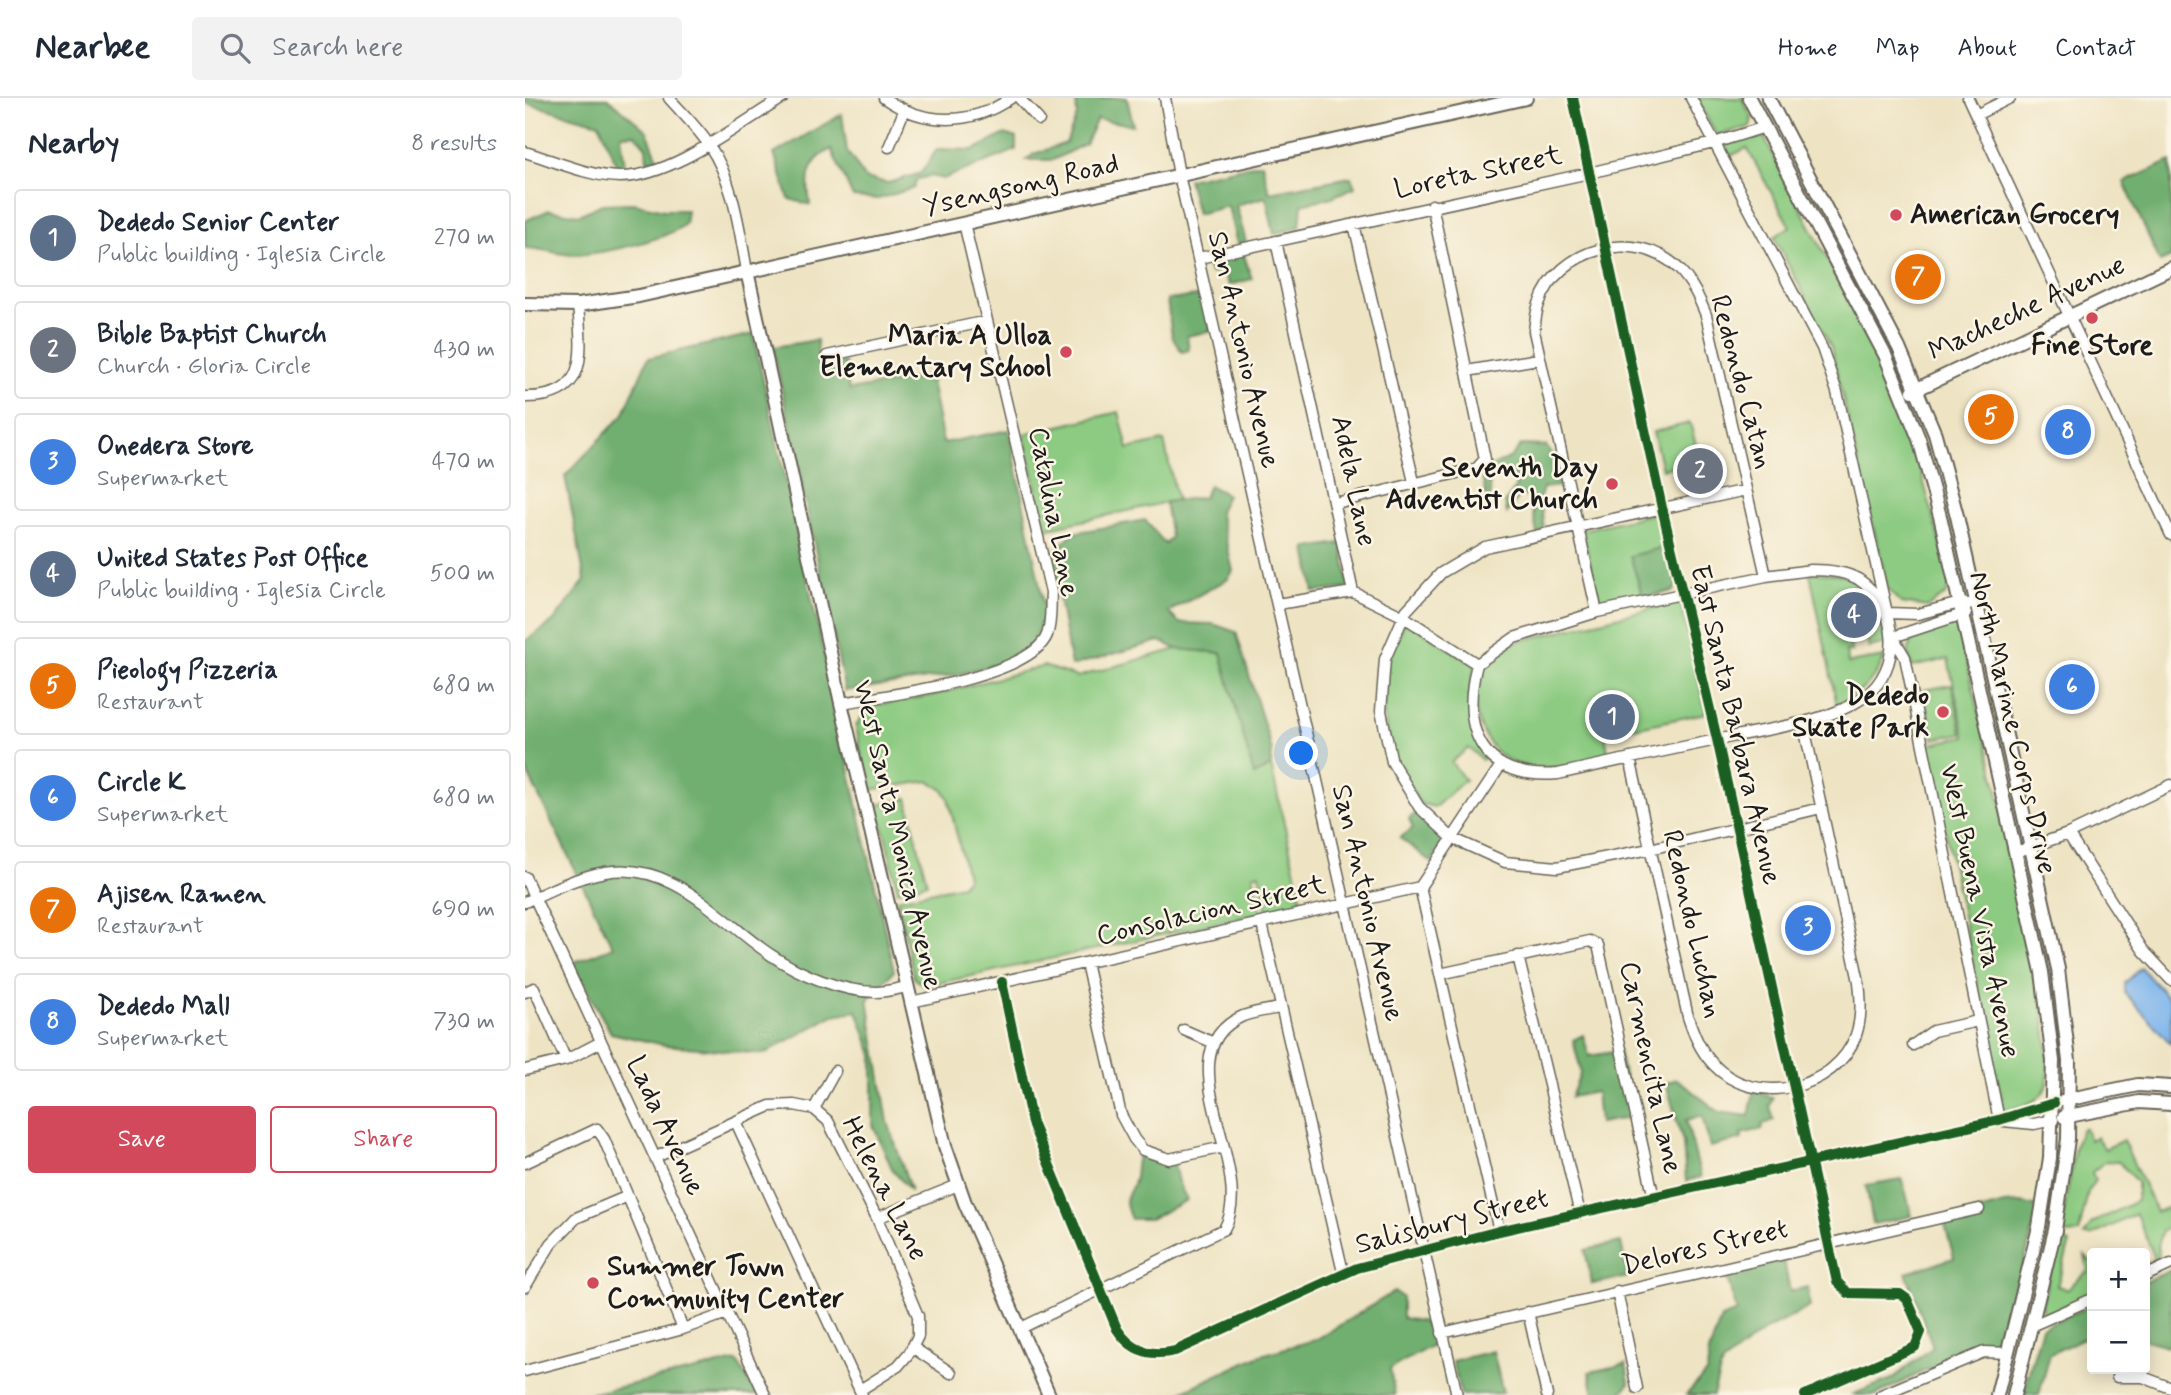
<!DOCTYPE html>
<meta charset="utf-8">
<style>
:root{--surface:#fff;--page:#f2f2f3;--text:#1f2937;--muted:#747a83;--line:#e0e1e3;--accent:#d1495b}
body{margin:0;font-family:Mynerve,sans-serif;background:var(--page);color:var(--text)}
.controls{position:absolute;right:21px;bottom:21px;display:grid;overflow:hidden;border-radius:7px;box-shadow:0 4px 18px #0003}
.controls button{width:63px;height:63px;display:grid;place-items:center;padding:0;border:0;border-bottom:2px solid var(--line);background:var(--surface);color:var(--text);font:35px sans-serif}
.you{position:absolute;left:777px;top:656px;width:24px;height:24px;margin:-18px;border:5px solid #fff;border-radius:50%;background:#1a73e8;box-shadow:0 0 0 10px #1a73e833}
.badge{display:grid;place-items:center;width:46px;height:46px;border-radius:50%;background:var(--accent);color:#fff;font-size:23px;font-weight:700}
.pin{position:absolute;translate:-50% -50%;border:4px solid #fff;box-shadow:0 2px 7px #0006}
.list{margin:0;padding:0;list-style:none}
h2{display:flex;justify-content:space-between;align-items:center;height:91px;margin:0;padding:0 28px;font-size:30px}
h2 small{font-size:23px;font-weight:400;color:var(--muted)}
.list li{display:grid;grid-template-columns:46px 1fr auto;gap:21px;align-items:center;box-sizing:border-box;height:98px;margin:0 14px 14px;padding:0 14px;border:2px solid var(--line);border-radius:7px}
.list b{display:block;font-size:26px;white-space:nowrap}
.list p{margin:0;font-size:23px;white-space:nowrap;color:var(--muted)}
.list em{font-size:23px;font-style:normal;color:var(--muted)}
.actions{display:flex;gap:14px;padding:21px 28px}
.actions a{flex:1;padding:16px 0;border:2px solid var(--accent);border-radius:7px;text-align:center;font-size:24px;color:var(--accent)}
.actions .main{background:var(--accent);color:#fff}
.icon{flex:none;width:38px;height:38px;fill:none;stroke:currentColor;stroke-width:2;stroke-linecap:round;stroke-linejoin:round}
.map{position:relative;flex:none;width:1646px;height:1297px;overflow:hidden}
header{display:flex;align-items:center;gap:42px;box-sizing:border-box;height:98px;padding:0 35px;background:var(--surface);border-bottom:2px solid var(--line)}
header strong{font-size:33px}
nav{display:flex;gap:38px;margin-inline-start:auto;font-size:24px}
.search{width:490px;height:63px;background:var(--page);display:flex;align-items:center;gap:18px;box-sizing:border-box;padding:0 24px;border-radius:7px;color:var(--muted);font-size:26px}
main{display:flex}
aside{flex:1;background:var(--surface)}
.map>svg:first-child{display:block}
</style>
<header>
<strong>Nearbee</strong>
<div class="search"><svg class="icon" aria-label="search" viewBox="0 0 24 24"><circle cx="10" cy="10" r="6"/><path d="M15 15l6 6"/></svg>Search here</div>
<nav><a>Home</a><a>Map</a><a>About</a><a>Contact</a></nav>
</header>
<main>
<aside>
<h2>Nearby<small>8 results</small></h2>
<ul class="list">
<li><span class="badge" style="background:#5c6f8a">1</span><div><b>Dededo Senior Center</b><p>Public building · Iglesia Circle</p></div><em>270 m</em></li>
<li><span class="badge" style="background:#6b7280">2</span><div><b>Bible Baptist Church</b><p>Church · Gloria Circle</p></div><em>430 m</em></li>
<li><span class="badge" style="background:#3f7fe0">3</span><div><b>Onedera Store</b><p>Supermarket</p></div><em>470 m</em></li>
<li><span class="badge" style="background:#5c6f8a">4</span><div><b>United States Post Office</b><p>Public building · Iglesia Circle</p></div><em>500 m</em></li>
<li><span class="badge" style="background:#e8710a">5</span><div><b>Pieology Pizzeria</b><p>Restaurant</p></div><em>680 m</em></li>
<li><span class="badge" style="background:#3f7fe0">6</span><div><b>Circle K</b><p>Supermarket</p></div><em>680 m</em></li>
<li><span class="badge" style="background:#e8710a">7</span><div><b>Ajisen Ramen</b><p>Restaurant</p></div><em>690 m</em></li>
<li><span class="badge" style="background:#3f7fe0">8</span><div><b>Dededo Mall</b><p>Supermarket</p></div><em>730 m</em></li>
</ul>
<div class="actions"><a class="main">Save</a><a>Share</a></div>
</aside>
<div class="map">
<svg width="1646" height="1297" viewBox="0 0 1646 1297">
<rect width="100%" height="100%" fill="#fcf5e5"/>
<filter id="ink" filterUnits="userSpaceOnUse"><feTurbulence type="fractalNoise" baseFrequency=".0143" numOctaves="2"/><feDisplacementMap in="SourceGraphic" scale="14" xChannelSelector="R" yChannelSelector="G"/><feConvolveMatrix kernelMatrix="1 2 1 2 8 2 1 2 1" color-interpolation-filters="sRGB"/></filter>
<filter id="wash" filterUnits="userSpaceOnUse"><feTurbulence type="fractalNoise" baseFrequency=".00686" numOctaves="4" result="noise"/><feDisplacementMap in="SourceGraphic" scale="28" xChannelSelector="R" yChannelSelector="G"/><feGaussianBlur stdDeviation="1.57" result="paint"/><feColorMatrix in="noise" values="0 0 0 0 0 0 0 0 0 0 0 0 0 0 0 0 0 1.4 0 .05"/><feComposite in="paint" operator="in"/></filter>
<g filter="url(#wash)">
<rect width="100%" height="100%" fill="#eee4c4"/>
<path fill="#8ccb81" stroke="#54744e" stroke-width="2" d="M1172 0H1217L1227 20 1225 29 1191 37Z
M1227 37 1239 39 1363 279 1381 320 1426 483 1421 496 1403 509 1376 505 1363 492 1306 249 1249 139 1265 129 1222 50 1203 59 1199 45Z
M594 314 603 351 639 343 652 402 520 431 499 336Z
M1165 325 1175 362 1137 371 1128 334Z
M1131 415 1137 423 1152 487 1148 493 1075 508 1057 432Z
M1285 475C1300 476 1317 474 1330 482 1349 494 1366 523 1362 546L1344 550 1334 504 1316 508 1327 554H1321L1323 565 1360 559C1349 584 1336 595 1312 608Z
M1151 504 1156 507 1181 615 1080 636 1084 660C1054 666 1023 676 992 666 956 654 940 603 957 570 964 557 979 551 991 544Z
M881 523 950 567C941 602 940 628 963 657L957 662 944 650 926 664 940 682 910 709 896 706 868 663 858 613 862 562Z
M1422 525 1433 527C1448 593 1542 952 1520 991 1513 1006 1494 1009 1479 1013L1402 647 1440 638 1423 561 1387 569 1383 555 1388 536Z
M652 551 696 555 729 677 746 668 777 805 742 814 734 775 728 777 737 815 400 888 389 880 372 801 437 787 442 779 423 700 418 692 404 683 343 692 331 628 344 608 405 598 519 568 552 579Z
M1427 587 1437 635 1408 641 1398 592Z
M382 700 402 785 373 793 353 707Z
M1557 1030H1560L1565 1042 1571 1039 1580 1051 1598 1042 1631 1114 1646 1108V1129L1637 1133 1632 1148 1636 1164 1620 1172V1166L1630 1160 1611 1116 1566 1138H1559L1567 1125 1612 1103V1084L1594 1064 1581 1063 1567 1074 1570 1082 1563 1094 1554 1135 1540 1136 1536 1131 1550 1048Z
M1538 1142 1545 1145 1532 1188 1542 1191 1563 1173 1560 1158 1567 1165V1197L1519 1217 1517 1208 1530 1150Z"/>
<path fill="#71af6f" stroke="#466646" stroke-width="2" d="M0 0H83L122 33 133 61 122 63 121 49 110 36 96 37 100 69 93 71 74 25 0 5Z
M551 0H602L608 27 572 21 560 46 528 62H501L509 56 541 45 552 17Z
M317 16 322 53 340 80 363 85 396 75 412 51 449 52 480 36 491 40V52L418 81 406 78 392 81 389 90 353 101 328 99 306 51C280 65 282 81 285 107L264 101 249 56Z
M1646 63V159L1635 164 1599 84Z
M737 65 744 94 826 79 830 89 807 99 777 106 775 129 749 136 741 99 711 107 721 144 712 146 703 108 672 116 663 81Z
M108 105 139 112H162L160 126C142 142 76 156 49 157 33 157 17 150 0 150V123L24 112 54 117 77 106Z
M718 154 727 181 704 187 698 174 685 175 681 161Z
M679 197 686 233 662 238 664 252 657 254 647 239 642 202Z
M228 236 369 873 343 901 363 1024 386 1093 368 1073 348 1027V957L332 913 309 917 239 956 139 947 86 935 47 865 88 849 0 670V543L28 524 60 482 40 378 98 317 123 260Z
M292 242 293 268 320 264 324 292 405 278 418 345 484 332 520 515 507 546 478 564 430 577 320 593 248 249Z
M996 347 1021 348 1036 368 1035 388 1018 390 1015 399 1019 431 1012 436 1005 398H994L982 415 980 404 991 389 988 376 964 380 966 399 962 402 956 374 986 359Z
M684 387 702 397 694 413 708 473 703 481 643 514 654 525 688 526 711 534 747 653 746 668 729 677 696 555 652 551 635 543 546 568 526 456 548 435 620 422 640 446 646 440 640 404 679 399Z
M817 445 824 490 789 494 781 450Z
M1143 448 1152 487 1148 493 1118 499 1105 458Z
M893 713 922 740 906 764 875 740 888 730 884 721Z
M1058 937 1064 958 1094 953 1108 1019 1074 1025 1071 994 1046 999 1056 974 1048 942Z
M1152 981 1194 1014 1224 1018 1229 992 1248 1000 1245 1008 1249 1022 1237 1027 1238 1031 1216 1036 1217 1041 1185 1049 1177 1018 1161 1022 1176 1079 1161 1083 1158 1044 1141 985Z
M616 1052 648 1062 653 1084 662 1102 625 1121H606C594 1094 607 1100 610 1079 611 1068 611 1062 616 1052Z
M1377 1081 1387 1118 1348 1126 1341 1087Z
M1496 1105 1514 1109 1476 1249 1438 1254 1351 1297H1326L1367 1281 1408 1249 1381 1175 1429 1160 1419 1123 1479 1106Z
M1096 1144 1103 1179 1067 1186 1060 1152Z
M1258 1159 1265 1193 1283 1189 1285 1209 1240 1232 1197 1266 1188 1297H1161L1182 1274 1184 1254 1196 1220 1212 1214 1201 1176Z
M1646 1172V1249L1620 1242V1184Z
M869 1194 877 1199V1220L900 1224 913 1244 865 1271 870 1297H650L733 1258 792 1241Z
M1567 1207V1236L1525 1256 1514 1297 1498 1295 1517 1229Z
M968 1253 978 1295 936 1297 927 1263Z
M212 1263 232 1297H59Z
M1101 1266 1104 1285 1095 1297H1069L1064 1274Z"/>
<path fill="#7cb4ec" stroke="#4c6884" stroke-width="2" d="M1616 870 1646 903V946L1600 895V885Z"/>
</g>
<g filter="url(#ink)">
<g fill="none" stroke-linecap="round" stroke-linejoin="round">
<g stroke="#666257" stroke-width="13">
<path id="minor" d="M144 0C157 15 173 30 184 47 209 84 214 130 222 173
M359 0C399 28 446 28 486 0
M494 0 514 22
M640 0 654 77 932 1297
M1048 0 1137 410 1192 641 1312 1184 1323 1195 1375 1196 1382 1201 1396 1234 1390 1249 1280 1297
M1166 0 1297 250 1312 294 1362 515 1393 516 1435 505 1452 507
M1443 0 1646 437
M1451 17 1485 0
M364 49 379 13
M0 54C30 63 63 78 94 79 146 80 214 26 258 0
M829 126 889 384
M751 143 828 494 879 519 952 566
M674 160 1064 75 1189 45 1240 29
M302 258 462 223
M942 273 1013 261
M0 299C64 300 57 256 53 207
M1221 392 960 449 916 475 881 513 860 561 856 613 867 664 894 709 927 740 980 764 1032 769 1125 751 1296 710
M811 405 952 370 960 361 907 107
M1286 472C1302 472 1319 473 1333 481 1374 508 1379 570 1339 599 1305 624 1246 630 1206 639 1148 651 1091 663 1033 676 957 682 935 633 952 566L989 540 1072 514 1241 478Z
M752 506 828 494
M1072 514 1009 233C1010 224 1011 214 1014 206 1033 150 1110 129 1153 170 1167 184 1174 200 1181 217L1241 478
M1441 515 1368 539 1380 559 1474 1022
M316 605C359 598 505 580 522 537 527 524 525 508 526 494L439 125
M1105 660 1163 919C1169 937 1175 952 1188 966 1228 1010 1311 993 1331 937 1337 919 1336 902 1334 884L1278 624
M1543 736 1646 687
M1491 754 1543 736 1618 852 1646 882
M0 779 240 1297
M895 789 974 1133
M0 804C25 792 52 779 80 774 148 762 195 823 246 857 274 876 317 894 351 894 361 894 372 891 382 889
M737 826 818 1174
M993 858 1055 1116
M561 865 596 1017 609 1041 618 1052 644 1061 699 1049
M915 876 1065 843 1073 847 1129 1100
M477 884 507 1025 592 1231C606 1253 625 1259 650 1253L832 1170 974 1133 1474 1022 1529 1005
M0 894 9 890 41 962
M386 904 895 789 976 667
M659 932 689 945
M1388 947 1408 933 1453 923
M0 972 41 962 76 944
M289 1011 310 973
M1478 1023 1509 1026 1528 1022
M211 1024 337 1297
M131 1059 245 1008 269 1007 289 1011 303 1023 352 1120 393 1218V1238L385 1254 373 1268 335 1292
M0 1065 72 1031 79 1041 158 1231
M352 1120 433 1087
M1620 1178 1646 1166
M0 1189 26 1146 51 1120 103 1098
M1092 1193 1112 1290
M1003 1214 1022 1297
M1506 1228 1567 1201
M494 1231 699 1131C734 1072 635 954 718 918 729 914 743 912 755 910
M917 1235 1454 1111
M387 1249 426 1275
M0 1273 158 1231 202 1215
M1592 1279H1618L1646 1290
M1356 1297 1459 1254 1483 1255"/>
</g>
<g stroke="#666257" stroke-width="16">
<path id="major" d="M1224 0 1360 257 1394 341 1416 422 1517 874 1528 963 1525 1060 1514 1129 1472 1297
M1243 0 1374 250 1410 336 1432 418 1533 871 1544 963 1543 1041 1530 1132 1489 1297
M222 173 316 605 420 1048 440 1105 524 1297
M0 206 53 207 114 198 1001 0
M1388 293 1646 170
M1540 1002 1613 987 1646 989
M1539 1019 1614 1004 1646 1006"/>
</g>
<use href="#minor" stroke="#fff" stroke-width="10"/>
<use href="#major" stroke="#fff" stroke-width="12"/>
<g stroke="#fcf5e5" stroke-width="15">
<path id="cycleway" d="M1048 0 1137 410 1192 641 1312 1184 1323 1195 1375 1196 1382 1201 1396 1234 1390 1249 1280 1297
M477 884 507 1025 592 1231C606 1253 625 1259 650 1253L832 1170 974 1133 1474 1022 1529 1005"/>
</g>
<use href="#cycleway" stroke="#1b5e20" stroke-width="10"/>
</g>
</g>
<g fill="#d1495b" stroke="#fcf5e5" stroke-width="2.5">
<circle cx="1371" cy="117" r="7"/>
<circle cx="1567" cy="220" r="7"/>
<circle cx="541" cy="254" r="7"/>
<circle cx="1087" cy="386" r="7"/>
<circle cx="1418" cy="614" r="7"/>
<circle cx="68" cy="1185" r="7"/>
</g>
<g text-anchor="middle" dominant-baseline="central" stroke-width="5" stroke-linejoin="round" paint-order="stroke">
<g font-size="28" fill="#1c1c1c" stroke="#fcf5e5">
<text transform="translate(953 75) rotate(-12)">Loreta Street</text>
<text transform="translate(496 88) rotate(-13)">Ysengsong Road</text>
<text transform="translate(1502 211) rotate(-25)">Macheche Avenue</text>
<text transform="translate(718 252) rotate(77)">San Antonio Avenue</text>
<text transform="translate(1216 284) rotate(75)">Redondo Catan</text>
<text transform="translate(828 383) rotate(78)">Adela Lane</text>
<text transform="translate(528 414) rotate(79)">Catalina Lane</text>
<text transform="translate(1487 625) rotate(77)">North Marine Corps Drive</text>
<text transform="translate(1210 627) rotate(77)">East Santa Barbara Avenue</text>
<text transform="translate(372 737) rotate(77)">West Santa Monica Avenue</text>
<text transform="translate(842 805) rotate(77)">San Antonio Avenue</text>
<text transform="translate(686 813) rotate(-13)">Consolacion Street</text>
<text transform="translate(1454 813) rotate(78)">West Buena Vista Avenue</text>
<text transform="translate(1167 826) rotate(77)">Redondo Luchan</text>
<text transform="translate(1125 970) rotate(78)">Carmencita Lane</text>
<text transform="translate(140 1028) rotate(65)">Lada Avenue</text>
<text transform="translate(359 1091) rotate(63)">Helena Lane</text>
<text transform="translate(927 1124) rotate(-14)">Salisbury Street</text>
<text transform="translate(1180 1150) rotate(-13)">Delores Street</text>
</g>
<g font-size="28" font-weight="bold" fill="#1c1c1c" stroke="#fcf5e5" text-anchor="end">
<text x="1385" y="117" text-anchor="start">American Grocery</text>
<text x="527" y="238">Maria A Ulloa<tspan x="527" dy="32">Elementary School</tspan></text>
<text x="1567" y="248" text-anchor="middle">Fine Store</text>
<text x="1073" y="370">Seventh Day<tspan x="1073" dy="32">Adventist Church</tspan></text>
<text x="1404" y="598">Dededo<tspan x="1404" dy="32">Skate Park</tspan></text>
<text x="82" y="1169" text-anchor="start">Summer Town<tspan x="82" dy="32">Community Center</tspan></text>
</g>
</g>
</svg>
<div class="controls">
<button>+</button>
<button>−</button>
</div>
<div class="you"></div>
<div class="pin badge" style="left:1087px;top:619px;background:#5c6f8a">1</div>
<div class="pin badge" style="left:1175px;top:373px;background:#6b7280">2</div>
<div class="pin badge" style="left:1283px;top:830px;background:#3f7fe0">3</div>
<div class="pin badge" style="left:1329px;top:517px;background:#5c6f8a">4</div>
<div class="pin badge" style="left:1466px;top:319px;background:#e8710a">5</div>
<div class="pin badge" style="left:1547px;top:589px;background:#3f7fe0">6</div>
<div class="pin badge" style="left:1393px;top:179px;background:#e8710a">7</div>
<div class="pin badge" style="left:1543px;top:334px;background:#3f7fe0">8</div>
</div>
</main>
